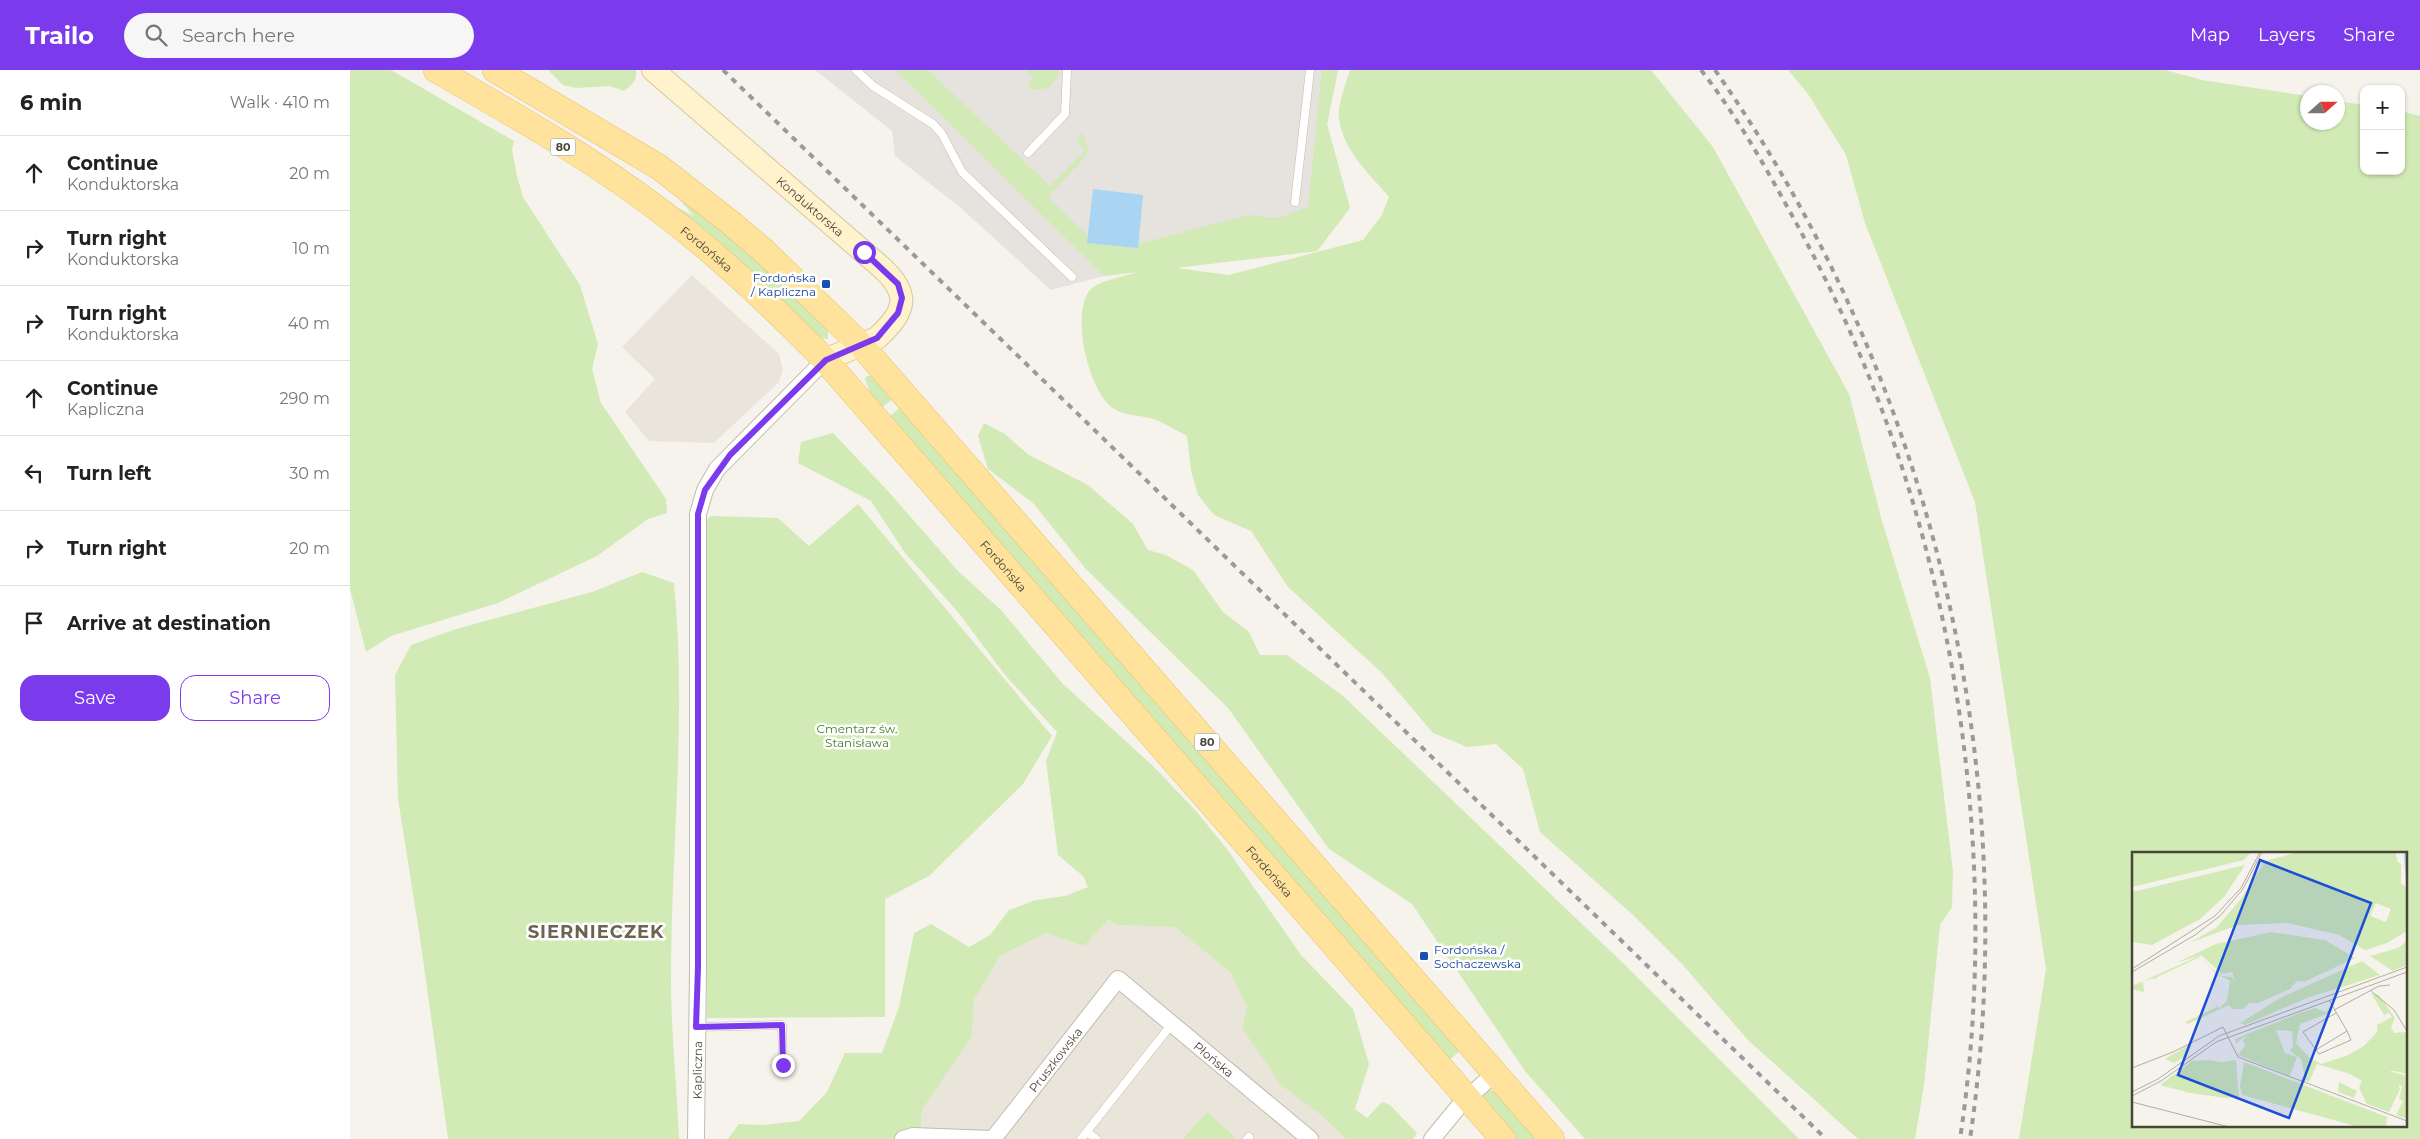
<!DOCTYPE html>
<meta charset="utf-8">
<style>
:root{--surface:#fff;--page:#f6f6f6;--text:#222;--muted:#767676;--line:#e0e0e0;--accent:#7c3aed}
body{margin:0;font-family:Montserrat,sans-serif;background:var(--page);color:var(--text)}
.controls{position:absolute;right:15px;top:15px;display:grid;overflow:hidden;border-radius:10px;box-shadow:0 1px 4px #0004}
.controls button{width:45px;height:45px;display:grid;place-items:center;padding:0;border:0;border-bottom:1px solid var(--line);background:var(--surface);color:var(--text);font:25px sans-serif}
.compass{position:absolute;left:1950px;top:15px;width:45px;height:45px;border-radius:50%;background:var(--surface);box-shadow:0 1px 4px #0004;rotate:69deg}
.stop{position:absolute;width:15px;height:15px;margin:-11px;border:4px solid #7c3aed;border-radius:50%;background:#fff}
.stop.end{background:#7c3aed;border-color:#fff;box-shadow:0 1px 5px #0008}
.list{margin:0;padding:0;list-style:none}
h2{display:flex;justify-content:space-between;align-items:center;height:65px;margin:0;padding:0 20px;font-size:21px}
h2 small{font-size:16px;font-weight:400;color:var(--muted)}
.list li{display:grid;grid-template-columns:32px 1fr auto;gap:15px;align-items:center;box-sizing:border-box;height:75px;padding:0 20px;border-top:1px solid var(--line)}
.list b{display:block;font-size:19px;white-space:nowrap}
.list p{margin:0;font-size:16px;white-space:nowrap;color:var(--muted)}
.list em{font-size:16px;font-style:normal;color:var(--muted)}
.actions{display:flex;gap:10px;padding:15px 20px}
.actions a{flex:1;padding:11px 0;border:1px solid var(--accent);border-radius:15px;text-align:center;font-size:18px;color:var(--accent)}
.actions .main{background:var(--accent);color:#fff}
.icon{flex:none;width:28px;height:28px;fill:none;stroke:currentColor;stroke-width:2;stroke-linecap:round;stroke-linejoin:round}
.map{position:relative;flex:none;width:2070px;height:1069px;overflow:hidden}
header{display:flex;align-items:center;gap:30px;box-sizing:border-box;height:70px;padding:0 25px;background:var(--accent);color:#fff}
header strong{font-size:24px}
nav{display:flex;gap:28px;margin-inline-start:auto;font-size:18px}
.search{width:350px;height:45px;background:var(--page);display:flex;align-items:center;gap:12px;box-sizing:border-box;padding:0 18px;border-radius:28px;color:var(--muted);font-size:19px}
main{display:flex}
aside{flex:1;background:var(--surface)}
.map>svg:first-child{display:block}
</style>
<header>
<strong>Trailo</strong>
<div class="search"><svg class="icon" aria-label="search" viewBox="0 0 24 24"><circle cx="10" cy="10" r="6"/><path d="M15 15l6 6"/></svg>Search here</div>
<nav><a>Map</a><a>Layers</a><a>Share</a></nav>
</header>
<main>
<aside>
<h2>6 min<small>Walk · 410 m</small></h2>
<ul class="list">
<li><svg class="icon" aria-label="ahead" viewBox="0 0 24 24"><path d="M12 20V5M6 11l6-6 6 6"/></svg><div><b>Continue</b><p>Konduktorska</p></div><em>20 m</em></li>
<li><svg class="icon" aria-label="right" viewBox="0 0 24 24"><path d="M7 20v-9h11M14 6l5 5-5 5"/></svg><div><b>Turn right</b><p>Konduktorska</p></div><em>10 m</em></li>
<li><svg class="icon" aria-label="right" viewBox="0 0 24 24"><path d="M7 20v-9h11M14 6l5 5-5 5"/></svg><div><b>Turn right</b><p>Konduktorska</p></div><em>40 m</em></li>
<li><svg class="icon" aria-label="ahead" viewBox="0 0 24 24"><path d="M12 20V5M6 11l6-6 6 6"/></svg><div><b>Continue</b><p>Kapliczna</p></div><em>290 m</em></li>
<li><svg class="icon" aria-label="left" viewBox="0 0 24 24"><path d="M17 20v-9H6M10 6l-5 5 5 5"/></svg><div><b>Turn left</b></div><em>30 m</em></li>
<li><svg class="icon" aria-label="right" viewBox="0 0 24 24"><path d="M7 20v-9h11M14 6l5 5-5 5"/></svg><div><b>Turn right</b></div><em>20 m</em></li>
<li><svg class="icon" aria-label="arrive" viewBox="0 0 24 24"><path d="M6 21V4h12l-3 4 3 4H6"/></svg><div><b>Arrive at destination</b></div></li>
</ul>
<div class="actions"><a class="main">Save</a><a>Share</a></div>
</aside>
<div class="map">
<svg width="2070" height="1069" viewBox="0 0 2070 1069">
<rect width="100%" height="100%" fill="#f6f3ec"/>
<path fill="#eae5da" d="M342 205 429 284 433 300 429 312 364 373 299 371 275 342 305 309 272 277Z
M757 850 768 855 825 857 880 902 897 937 971 1045 996 1069H570L572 1040 622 966 624 930 650 886 696 863 734 876Z"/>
<path fill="#e6e2dd" d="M465 0H988L977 54 1000 138 967 181 754 206 701 220 612 139 545 86 542 61Z"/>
<path fill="#d2eab5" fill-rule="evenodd" d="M0 0H41L164 71 162 79 167 106 173 127 230 215 248 274 242 299 251 333 316 429 317 443 298 449 247 486 148 533 41 566 16 582 0 519Z
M198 0H286C287 11 282 15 274 21L260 16 226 18 213 15Z
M545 0H578L700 116 735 81 727 72 732 62 738 81 735 87 698 127 738 166V173L788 178V174L899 145 928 148 958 137 972 0H988L977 54 1000 138 967 181 826 198 879 205 1013 170 1032 145 1039 127C1019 103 994 82 989 49 987 38 996 12 1000 0H1301L1363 77 1499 324 1532 451 1580 608 1603 802 1602 837 1590 855 1574 1015 1565 1069H1508L1398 970 1332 894 1282 844 1190 762 1173 699 1146 674 1117 677 1083 663 1032 603 938 517 901 461 864 445 848 425 841 400 837 366C827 361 817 354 806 350 794 345 777 346 766 340 739 327 719 241 741 219 751 210 776 206 787 202L754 206Z
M676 0H709V6L698 18 683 20 678 14 684 8Z
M1438 0H1815L1852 10 1957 26 1958 52H1988V31L2014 35V101H2051V41L2070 46V1069H1669L1696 899 1625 432 1515 153 1496 85 1458 24ZM1784 783H2056V1055H1784Z
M321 120 402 182 478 259V269L471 268 316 132 344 146Z
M517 306H522L544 328 531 338 520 322 515 309Z
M553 335 1111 980 1098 991 539 347Z
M634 353 655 364 679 385 738 415 783 454 798 480 816 485 843 500 873 542 899 562 910 585H937L992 625 1275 895 1449 1069H1235L1175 1001 1062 834 979 779 878 638 735 498 683 433 638 399 628 366Z
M483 363 537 420 608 501 651 540 713 614 803 696 846 741 877 779 951 885 1003 939 1019 994 1005 1039 1017 1048 1032 1032 1040 1035 1067 1063 1063 1069H996L971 1045 931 1015 892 958 897 937 880 902 825 857 768 855 758 850 734 876 696 863 650 886 624 930 622 966 572 1040 570 1069H378L389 1054 413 1055 449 1051 477 1022 495 983H532L549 937 564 863 581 854 619 877 640 865 659 840 686 830 715 826 738 817 733 806 708 785 696 691 707 662 655 605 608 542 555 483 521 431 448 393 451 372Z
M508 434 702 666 673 714 579 806 535 829V947L357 948 355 453 360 446 428 448 459 476Z
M292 502 324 513C337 645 321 778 321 910 321 963 327 1016 329 1069H98L70 868 48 729 45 605 61 575 106 559 242 522Z
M1139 1020 1146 1022 1188 1069H1163L1131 1026Z
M857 1042 885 1067 884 1069H833Z"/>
<path fill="#a9d4f2" d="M743 119 793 125 788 178 737 173Z"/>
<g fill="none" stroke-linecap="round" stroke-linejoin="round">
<g stroke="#c2bbae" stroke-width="9">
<path id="lane" d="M506 0 523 16 583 54 592 64 612 102 722 207
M678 83 715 44 717 0
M945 132 960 0
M346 957 432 955 433 995
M737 1062 746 1069
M731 1069 821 955
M897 1069 899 1067"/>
</g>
<g stroke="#c2bbae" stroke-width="18">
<g id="street">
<path id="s1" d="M346 1069 348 897V444L355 420 367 399 475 290"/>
<path d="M553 1069 563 1066 642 1069"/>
<path id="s2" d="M643 1069 768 909 960 1069"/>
<path d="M1082 1069 1110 1035 1145 1003"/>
</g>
</g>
<g stroke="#d6c79b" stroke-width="24">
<g id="secondary">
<path id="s3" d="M303 0 531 197C562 225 555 242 527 268L475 290"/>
</g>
</g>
<g stroke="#e6c16a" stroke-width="26">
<g id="primary">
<path id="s4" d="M86 0C172 49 260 99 337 162 386 201 431 245 475 290L1153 1069"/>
<path d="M145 0 309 97 381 153 414 181 511 275 1202 1069"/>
</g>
</g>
<use href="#lane" stroke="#fff" stroke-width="8"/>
<use href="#street" stroke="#fff" stroke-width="16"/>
<use href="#secondary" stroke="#fff3cd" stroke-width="22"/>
<use href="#primary" stroke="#ffe39c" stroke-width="25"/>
<path stroke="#9a9a9a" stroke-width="4" stroke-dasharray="6 6" stroke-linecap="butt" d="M373 0 1476 1069
M1351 0C1387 46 1416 98 1444 149 1469 195 1493 243 1513 292 1613 532 1649 812 1610 1069
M1365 0C1580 306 1675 698 1620 1069"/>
</g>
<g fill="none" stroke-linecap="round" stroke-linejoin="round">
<path stroke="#7c3aed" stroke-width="6" d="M433 995 432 955 346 957 348 897V444L355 420 380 385 476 290 527 268 548 243 552 228 548 214 514 182"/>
</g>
<g fill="#1a4fb4" stroke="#fff" stroke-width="2">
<rect x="471" y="209" width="10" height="10" rx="2.5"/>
<rect x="1069" y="881" width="10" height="10" rx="2.5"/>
</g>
<g text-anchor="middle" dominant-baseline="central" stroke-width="5" stroke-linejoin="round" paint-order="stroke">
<g fill="#fff" stroke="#817c74" stroke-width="1">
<rect x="200.5" y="68.5" width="25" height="17" rx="4"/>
<rect x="844.5" y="663.5" width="25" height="17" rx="4"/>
</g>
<g font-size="11" font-weight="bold" fill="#4b4439">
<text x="213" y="77">80</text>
<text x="857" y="672">80</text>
</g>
<g font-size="12" fill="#4b4439" stroke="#fff">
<text stroke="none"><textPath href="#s3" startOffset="208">Konduktorska</textPath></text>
<text stroke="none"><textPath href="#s4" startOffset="325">Fordońska</textPath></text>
<text stroke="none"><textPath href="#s4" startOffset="760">Fordońska</textPath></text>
<text stroke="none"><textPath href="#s4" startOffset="1165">Fordońska</textPath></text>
<text stroke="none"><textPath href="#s2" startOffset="101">Pruszkowska</textPath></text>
<text stroke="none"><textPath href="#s2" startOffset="328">Płońska</textPath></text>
<text stroke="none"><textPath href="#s1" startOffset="69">Kapliczna</textPath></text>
</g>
<g font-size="12" fill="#164399" stroke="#fff" text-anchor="end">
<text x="466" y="207">Fordońska<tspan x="466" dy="14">/ Kapliczna</tspan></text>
<text x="1084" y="879" text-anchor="start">Fordońska /<tspan x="1084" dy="14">Sochaczewska</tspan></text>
</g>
<g font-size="12" fill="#4a7f2a" stroke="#fff">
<text x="507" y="658">Cmentarz św.<tspan x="507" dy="14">Stanisława</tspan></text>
</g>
<g font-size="18" font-weight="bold" letter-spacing="1" fill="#6e6250" stroke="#fff">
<text x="246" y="862">SIERNIECZEK</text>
</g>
</g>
<g transform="translate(1782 782)">
<rect width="275" height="275" fill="#f6f3ec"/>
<path d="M0 0H119L112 8 0 35ZM167 0H264L265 9 269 12V32L275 35V79L255 91 233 98 207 83 155 71 106 73 57 91 84 76 109 47 133 9ZM244 51 259 57 254 70 238 64ZM113 13 92 45 68 67 20 93 0 90V40ZM139 80 193 88 223 106 172 130 165 129 158 137 126 151H117L111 157H100L97 153 56 172 53 170 85 155 81 149 87 156 95 149 98 129 83 121 68 105 25 125V129L24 126 11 129 12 140 0 137V134L67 104 81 118 90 124 100 125 103 129 100 120 90 122 69 103 44 111 84 92ZM275 89V113L261 119 238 104 266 96ZM230 109 248 123 175 146 113 173 108 171 150 145ZM239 141 247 143 263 166 259 175 262 181 275 180V222L263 219H257L275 224V267L264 263 271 249 267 247 270 234 266 233 268 237 257 260 235 252 227 236 230 229 218 222 185 212 177 230 174 229 169 207 158 199 161 194 160 179 144 178 153 201 165 205 158 224 106 203 113 194 111 188 115 185 111 186 104 192 103 187 162 163 183 156 194 160 199 155 201 158 198 161 168 172 164 191 177 205 189 212 214 204 232 194 245 180V173L260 165 257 161 252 163ZM57 193 56 202 42 211 33 207ZM77 208 90 210 104 208 107 245 94 246 58 241 28 233 60 209ZM112 210 255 265 254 275H227L110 243 108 234ZM207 230 225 239 222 246 206 240Z" fill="#d2eab5" fill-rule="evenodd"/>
<path fill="none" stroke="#a9d4f2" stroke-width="2.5" d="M273 0 275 28"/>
<path fill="none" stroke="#b2ada4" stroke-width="1" d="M0 117 83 64 109 36 128 0M0 120 63 83 88 64 111 37 130 0M239 139 262 158 275 179M197 148 215 179 219 188 187 202 171 180 204 161M202 158 247 134 258 133M0 216 41 200 91 175 106 205 275 269M172 230 182 199 215 179M0 240 26 227 87 184 275 115M0 244 29 229 84 190 275 120M0 250 97 275"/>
<path fill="#1d4ed8" fill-opacity="0.15" stroke="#1d4ed8" stroke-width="2.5" d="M128 8 239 51 157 266 46 223Z"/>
<rect width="275" height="275" fill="none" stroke="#4b4439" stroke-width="2.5"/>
</g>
</svg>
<div class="controls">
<button>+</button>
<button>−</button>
</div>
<svg class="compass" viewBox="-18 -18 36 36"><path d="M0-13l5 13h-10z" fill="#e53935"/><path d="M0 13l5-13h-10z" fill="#767676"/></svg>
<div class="stop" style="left:514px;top:182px"></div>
<div class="stop end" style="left:433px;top:995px"></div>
</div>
</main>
